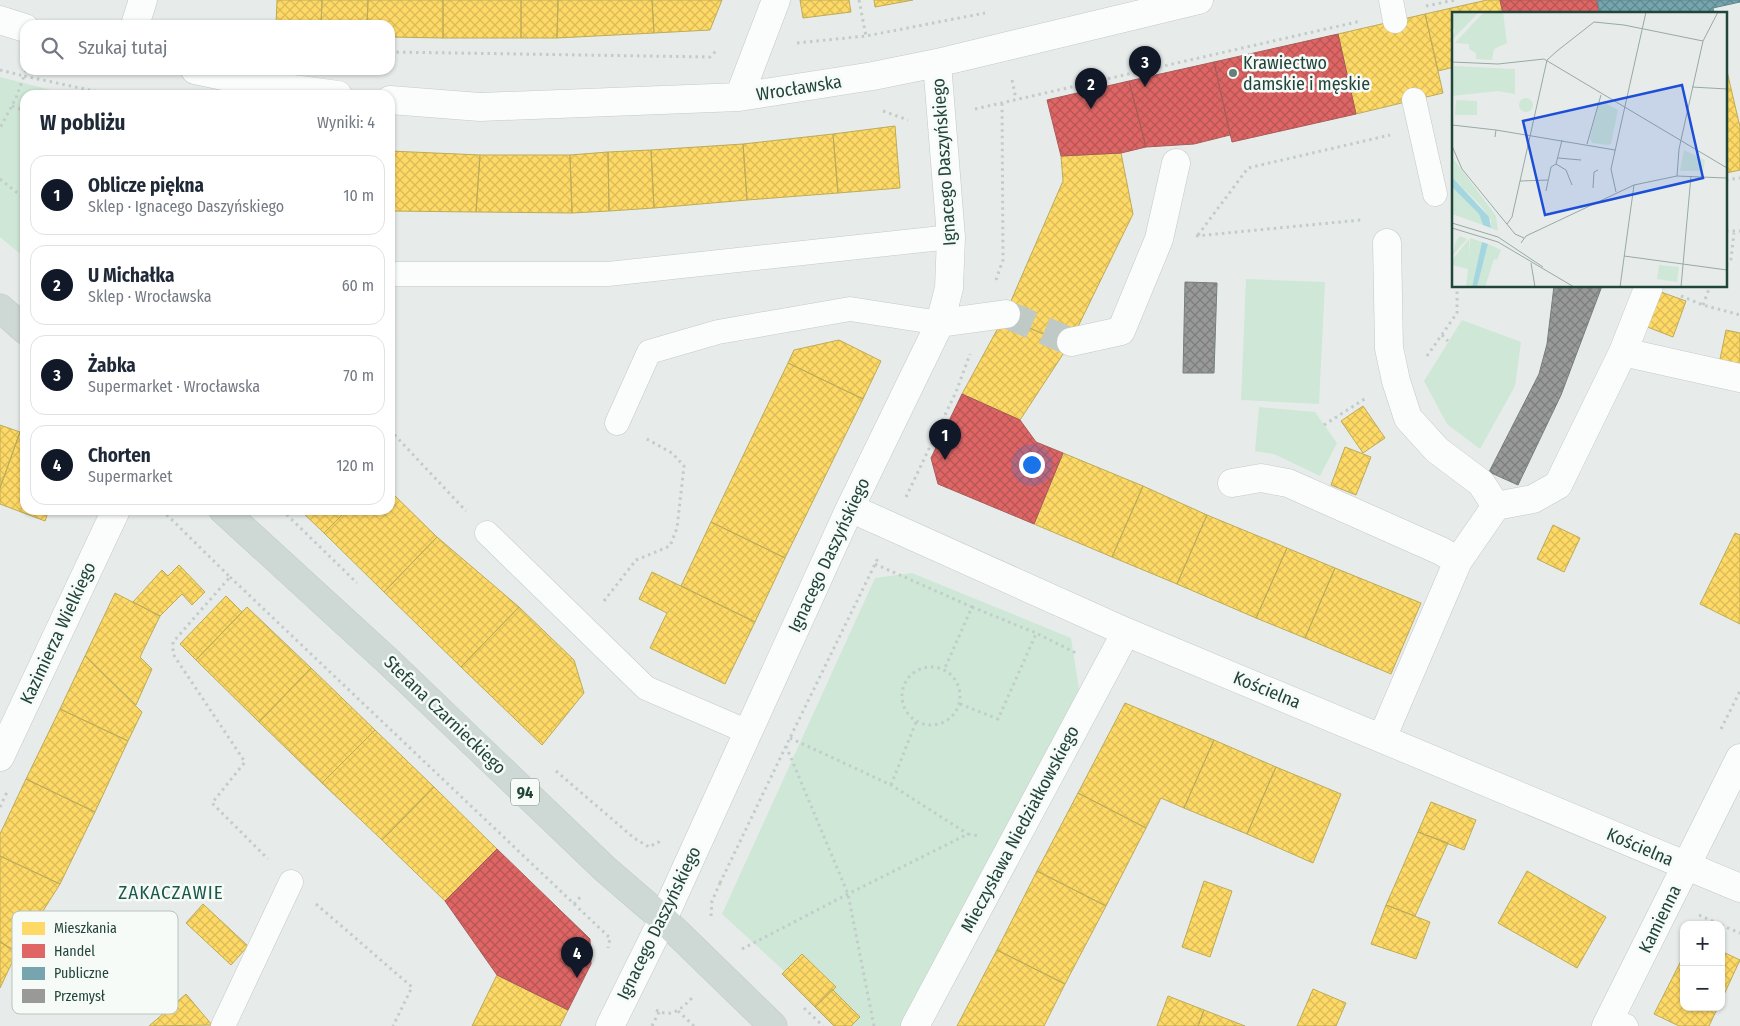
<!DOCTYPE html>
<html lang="pl">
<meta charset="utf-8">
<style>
:root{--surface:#fff;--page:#f6f6f7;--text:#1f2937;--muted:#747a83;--line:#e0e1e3;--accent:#111827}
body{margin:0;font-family:"Fira Sans Condensed",sans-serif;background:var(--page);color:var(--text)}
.controls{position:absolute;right:15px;bottom:15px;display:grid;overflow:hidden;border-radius:10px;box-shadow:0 1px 4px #0004}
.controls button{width:45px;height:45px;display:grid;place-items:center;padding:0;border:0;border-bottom:1px solid var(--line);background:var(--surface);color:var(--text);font:25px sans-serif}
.you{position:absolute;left:1031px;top:464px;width:18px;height:18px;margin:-12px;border:4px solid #fff;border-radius:50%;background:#1a73e8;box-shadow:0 0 0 8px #1a73e833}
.badge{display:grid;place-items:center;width:32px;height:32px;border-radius:50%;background:var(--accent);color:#fff;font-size:16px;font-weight:700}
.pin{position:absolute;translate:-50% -41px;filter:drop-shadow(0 1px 2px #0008)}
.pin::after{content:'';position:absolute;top:26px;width:18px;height:15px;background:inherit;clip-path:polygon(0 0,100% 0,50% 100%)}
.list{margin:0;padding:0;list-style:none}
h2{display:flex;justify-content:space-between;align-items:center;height:65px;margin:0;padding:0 20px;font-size:21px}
h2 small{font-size:16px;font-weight:400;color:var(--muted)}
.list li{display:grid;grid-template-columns:32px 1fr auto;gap:15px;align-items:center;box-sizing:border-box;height:80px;margin:0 10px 10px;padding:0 10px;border:1px solid var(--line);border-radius:15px}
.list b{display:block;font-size:19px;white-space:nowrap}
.list p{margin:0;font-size:16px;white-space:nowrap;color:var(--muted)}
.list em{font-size:16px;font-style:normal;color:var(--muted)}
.icon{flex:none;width:28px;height:28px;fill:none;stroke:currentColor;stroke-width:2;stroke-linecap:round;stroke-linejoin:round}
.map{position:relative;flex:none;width:1740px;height:1026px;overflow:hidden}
.search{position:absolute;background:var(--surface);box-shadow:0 1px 4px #0004;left:20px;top:20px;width:375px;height:55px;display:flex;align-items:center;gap:12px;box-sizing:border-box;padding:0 18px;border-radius:15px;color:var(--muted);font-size:19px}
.panel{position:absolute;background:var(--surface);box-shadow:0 1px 4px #0004;left:20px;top:90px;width:375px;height:425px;border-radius:15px}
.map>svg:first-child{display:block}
</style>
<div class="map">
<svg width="1740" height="1026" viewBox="0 0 1740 1026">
<defs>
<pattern id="homes-cross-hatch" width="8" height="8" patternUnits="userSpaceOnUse" patternTransform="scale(1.25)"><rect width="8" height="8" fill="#ffd966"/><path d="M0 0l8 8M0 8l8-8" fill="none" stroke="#dabb59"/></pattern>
<pattern id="shops-cross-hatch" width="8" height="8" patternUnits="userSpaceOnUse" patternTransform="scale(1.25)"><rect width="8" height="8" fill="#e06666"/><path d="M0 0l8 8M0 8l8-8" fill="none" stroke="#b55655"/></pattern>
<pattern id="public-cross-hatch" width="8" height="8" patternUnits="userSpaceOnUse" patternTransform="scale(1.25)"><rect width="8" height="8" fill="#76a5af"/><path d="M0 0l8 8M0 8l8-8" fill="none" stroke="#608890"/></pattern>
<pattern id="industry-cross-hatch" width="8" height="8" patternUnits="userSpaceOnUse" patternTransform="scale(1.25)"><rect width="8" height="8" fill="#999"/><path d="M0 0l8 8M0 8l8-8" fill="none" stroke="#7c7e7e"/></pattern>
</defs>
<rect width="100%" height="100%" fill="#e7ecea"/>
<path fill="#cfe7d6" d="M0 77 71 95H25V258L0 237Z
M1246 279 1325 282 1319 404 1241 400Z
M1462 320 1521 342 1515 386 1480 449 1447 424 1424 381Z
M1259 407 1315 412 1337 443 1320 476 1274 454 1255 451Z
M912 573 1071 638 1079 689 902 1026H844L722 914 875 578Z"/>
<path fill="url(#homes-cross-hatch)" stroke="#bcac59" d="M277 0H322L321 25H276Z
M322 0H368L367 25H321Z
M368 0H443V38L390 37V25H367Z
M443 0H521V38H443Z
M521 0H558L557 38H521Z
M558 0H652L654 33 557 38Z
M652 0H722L710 30 654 33Z
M800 0H849L851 12 803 18Z
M874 0H913L875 7Z
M1487 0H1500L1503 14H1454V67L1438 71 1425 14Z
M1425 14 1443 93 1356 114 1338 34Z
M1726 67 1740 127V170L1726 173Z
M895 126 900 188 838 193 833 134Z
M833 134 838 193 747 200 743 144Z
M743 144 747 200 654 208 651 150Z
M651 150 654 208 609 211 608 152Z
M390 151 480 155 476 212 390 211Z
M608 152 609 211 572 213 570 155Z
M1121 153 1133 214 1069 345 1004 317 1063 181 1061 156Z
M480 155H570L572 213 476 212Z
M1658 291 1686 301 1673 337 1645 326Z
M1004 317 1069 345 1020 420 962 394Z
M1726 330 1740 333V368L1719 364Z
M839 340 881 361 863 399 788 363 794 350Z
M788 363 863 399 785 558 711 522Z
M1363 406 1385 438 1363 453 1341 421Z
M0 425 20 432 0 488Z
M20 432 25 434V510H49L45 521 0 504V488Z
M1345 447 1371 457 1356 495 1331 485Z
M1063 453 1143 486 1112 557 1034 524Z
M1143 486 1207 515 1177 584 1112 557Z
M390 491 437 537 384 592 324 533 347 510H390Z
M300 510H347L324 533Z
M1207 515 1287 548 1256 618 1177 584Z
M711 522 785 558 755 622 681 586Z
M1553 525 1580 538 1564 572 1537 559Z
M1735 533 1740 535V624L1700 604Z
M437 537 519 607 461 667 384 592Z
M1287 548 1335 568 1305 638 1256 618Z
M179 565 205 592 192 605 182 594 160 616 133 602 162 570 168 576Z
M1335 568 1421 603 1391 674 1305 638Z
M652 572 755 622 725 684 650 648 667 613 639 599Z
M115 593 160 616 140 657 152 669 136 705 85 656Z
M226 596 242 612 196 660 180 644Z
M247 607 311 668 259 722 196 660Z
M519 607 574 660 584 693 542 745 461 667Z
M85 656 142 712 128 741 60 709Z
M311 668 375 730 322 783 259 722Z
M1125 703 1214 740 1184 808 1161 798 1146 828 1078 793Z
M60 709 128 741 95 812 26 779Z
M375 730 434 787 382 840 322 783Z
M1214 740 1276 767 1247 834 1184 808Z
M1276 767 1341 794 1313 863 1247 834Z
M26 779 95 812 60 884 0 856V834Z
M434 787 497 849 445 901 382 840Z
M1078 793 1146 828 1106 906 1037 871Z
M1431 802 1476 820 1464 850 1418 832Z
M1418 832 1448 843 1415 916 1386 905Z
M0 856 60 884 17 952 0 942Z
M1037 871 1106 906 1065 984 997 950Z
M1527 871 1606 917 1577 968 1498 923Z
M1204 881 1232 891 1210 957 1182 947Z
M203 904 248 946 231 965 186 923Z
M1386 905 1430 922 1416 959 1371 944Z
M0 942 17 952 0 988Z
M997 950 1065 984 1044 1026H957Z
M1721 951 1740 960 1721 1001Z
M802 954 836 987 815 1007 782 974Z
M1684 955V1007H1718L1709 1026H1679L1654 1014Z
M497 975 568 1010 560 1026H472Z
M832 989 860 1017 851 1026H834L815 1007Z
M1313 989 1346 1003 1336 1026H1297Z
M186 994 212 1025 149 1026Z
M1168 996 1204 1010 1198 1026H1157Z
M1204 1010 1245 1026H1198Z"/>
<path fill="url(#shops-cross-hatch)" stroke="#a75c59" d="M1500 0H1597L1600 14H1503Z
M1338 34 1356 114 1232 142 1214 62Z
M1214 62 1230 135 1194 144 1146 147 1129 81Z
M1129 81 1146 147 1121 153 1061 156 1047 100Z
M962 394 1020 420 1036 442 1063 453 1034 524 938 484 931 458Z
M497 849 590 939 591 964 568 1010 497 975 445 901Z"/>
<path fill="url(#public-cross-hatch)" stroke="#5c888c" d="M1597 0H1740V2L1713 8 1714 14H1600Z"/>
<path fill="url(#industry-cross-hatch)" stroke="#75807d" d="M1185 282 1217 283 1214 373H1183Z
M1554 286H1602L1561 395 1518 485 1489 472 1539 374 1547 344Z"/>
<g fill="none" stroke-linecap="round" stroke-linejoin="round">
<path stroke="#bfcac7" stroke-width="28" stroke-dasharray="28 14" stroke-linecap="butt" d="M1006 314 1071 342"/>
<g stroke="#c4c9c7" stroke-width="25">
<path id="lane" d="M1391 0 1395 21
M1414 100 1435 194
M390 274H608L951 237
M617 423 649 352 718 332 850 309 940 323
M487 533 646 688 748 732
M1610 1019 1626 1026
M223 1026 291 882"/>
</g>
<g stroke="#c4c9c7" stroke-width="29">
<path id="street" d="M0 20 25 28
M135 25 143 0
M195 70 270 86 338 95
M739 97 776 0
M390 100 480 107 739 97 873 76 937 63 1199 0
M940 323 1006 314
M1071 342 1121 331 1159 239 1176 163
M1623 352 1740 378
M1232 483 1261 478 1288 483 1441 551 1458 561
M1496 506 1533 499 1558 485 1623 352 1649 286
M850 508 1126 632 1740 888
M1382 738 1458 561 1496 506 1481 483 1437 450 1408 418 1396 381 1389 348 1387 243
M0 757 116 510
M610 1026 663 919 850 508 940 323 949 288 951 237 937 63
M915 1026 1126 632
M1606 1026 1740 758"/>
</g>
<g stroke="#c1cbc9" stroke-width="29">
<path id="primary" d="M0 308 25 330
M223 510 390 663 605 869 663 919 773 1026"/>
</g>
<path stroke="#c2ccca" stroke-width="3" stroke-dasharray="2.5 4" stroke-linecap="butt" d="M859 0 866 36
M1426 6 1455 0
M797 43 866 36 985 13
M390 52 710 57 718 49
M0 70 24 76 16 98 0 128
M26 70 24 76 113 95
M1012 80 1016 99
M12 106 25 111
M975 109 1361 21
M883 111 908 120
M0 179 25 199
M1726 180 1740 178
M1726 231H1740
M1198 235 1248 168 1390 135
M1196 236 1361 220
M1726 265 1731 259 1734 233
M996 280 1003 260 1002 103
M1681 296 1703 305 1740 315
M1703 305 1710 286
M1442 335 1448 341
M1427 356 1457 313V286
M1324 425 1366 398
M390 430 466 511
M906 497 956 392 970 354
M162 510 230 577 173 642V654L245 762 212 803 268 859
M282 510 357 583
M875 564 972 607 944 670
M230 577 610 938 608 948
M604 601 636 560 670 546 677 528 684 466 672 453 645 438
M972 607 1036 633 1076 653
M902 696a29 29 0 1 1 58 0a29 29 0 1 1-58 0Z
M960 704 998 719 1036 634
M1721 729 1740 691
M790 738 891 785 968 834
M556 771 634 838 649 847 658 842 660 843
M891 785 916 722
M0 807 8 790
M720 883 786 746
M316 904 412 987 393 1026
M574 904 582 895
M1699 915 1721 925
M711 916 712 901 720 883 718 881
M1721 925 1740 933
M742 949 848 894 968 834 979 836
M804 1008 823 1026
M656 1010C672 1019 682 1008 693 997
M678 1011 694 1026
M652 1026 659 1012
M874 1026 848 894 786 746 878 558"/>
<use href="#lane" stroke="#fbfcfc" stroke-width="24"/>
<use href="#street" stroke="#fbfcfc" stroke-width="28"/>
<use href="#primary" stroke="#ced8d5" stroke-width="28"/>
</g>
<circle fill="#667f78" stroke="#f6fbf8" stroke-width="2" cx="1233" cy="73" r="5"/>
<g text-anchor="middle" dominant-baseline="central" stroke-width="5" stroke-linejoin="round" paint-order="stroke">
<rect fill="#f6fbf8" stroke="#617b74" stroke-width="1" x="511" y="778.5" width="28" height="27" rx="4"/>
<g font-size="16" font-weight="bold" fill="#21443b">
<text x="525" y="792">94</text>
</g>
<g font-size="18" fill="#21443b" stroke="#f6fbf8" text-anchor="start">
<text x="1243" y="63">Krawiectwo<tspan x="1243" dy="21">damskie i męskie</tspan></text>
</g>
<g font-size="18" fill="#21443b" stroke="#f6fbf8">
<text transform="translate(799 88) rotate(-9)">Wrocławska</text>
<text transform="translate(944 162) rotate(-94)">Ignacego Daszyńskiego</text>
<text transform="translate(829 555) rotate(-65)">Ignacego Daszyńskiego</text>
<text transform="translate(58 633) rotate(-65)">Kazimierza Wielkiego</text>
<text transform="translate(1267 690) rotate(22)">Kościelna</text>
<text transform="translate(445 715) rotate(44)">Stefana Czarnieckiego</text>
<text transform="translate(1020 829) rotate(-62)">Mieczysława Niedziałkowskiego</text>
<text transform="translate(1640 847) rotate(23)">Kościelna</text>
<text transform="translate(1660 919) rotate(-64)">Kamienna</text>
<text transform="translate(659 923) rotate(-64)">Ignacego Daszyńskiego</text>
</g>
<g font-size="19" letter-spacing="1" fill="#1a594a" stroke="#f6fbf8">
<text x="171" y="892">ZAKACZAWIE</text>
</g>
</g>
<g transform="translate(1452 12)">
<rect width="275" height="275" fill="#e7ecea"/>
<path d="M2 0H27L0 28 3 17 0 16V2ZM51 0 55 31 42 37 40 48 24 47V41L17 37V32L3 31 31 1ZM2 54 63 57V82L46 79 0 84ZM0 145 44 204 46 219 39 216V208L27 192 0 165ZM0 175 27 202 31 213 0 202ZM8 224 15 227 0 244 4 229ZM18 226 30 230 20 275H14L16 257 0 253V248L17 227 18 243ZM36 232 49 238 45 248 42 247 33 275H25Z" fill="#cfe7d6"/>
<path d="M45 70a9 9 0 1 1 18 0a9 9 0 1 1-18 0ZM67 93a7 7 0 1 1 14 0a7 7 0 1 1-14 0ZM4 88 25 89V103H3ZM151 90 166 98 159 132 156 133 140 131 138 126 147 91ZM232 138 253 148 251 159H228ZM207 253 227 255 225 270 205 267Z" fill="#cfe7d6"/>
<path d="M0 165 37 205 39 216 31 213 27 202 0 175ZM30 230 36 232 25 275H20Z" fill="#a4d6df"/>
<path fill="none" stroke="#98a9a4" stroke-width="1" d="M0 50 46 52 92 47 275 156M240 75 275 77M0 113 44 118 43 125M44 118 163 138M110 128 104 152 114 158 120 173M135 132 149 83M0 134 10 157 63 222 72 226M106 146 129 148M225 164 227 137 251 29 266 0M68 169 96 168M141 176 142 160 146 158M94 179 99 155 104 152M164 180 159 157 194 0M0 211 46 225 91 255M55 212 60 205 95 48 105 39 142 10 172 13 251 29M0 216 46 230 122 275M69 231 74 224 182 173 225 164 274 166M172 244 275 258M79 251 83 275M168 275 182 173M229 275 239 164"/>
<path fill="#1d4ed8" fill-opacity="0.15" stroke="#1d4ed8" stroke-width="2.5" d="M230 73 251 166 93 203 71 109Z"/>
<rect width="275" height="275" fill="none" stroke="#21443b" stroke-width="2.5"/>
</g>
<rect x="12" y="911" width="166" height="103" rx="8" fill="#f6fbf8" stroke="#b6c4bf" stroke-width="1"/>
<rect x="22" y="922" width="23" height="13" fill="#ffd966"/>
<rect x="22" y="944" width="23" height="14" fill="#e06666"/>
<rect x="22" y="967" width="23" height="13" fill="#76a5af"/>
<rect x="22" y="989" width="23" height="14" fill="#999"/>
<g font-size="14" fill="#21443b">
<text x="54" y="933">Mieszkania</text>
<text x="54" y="956">Handel</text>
<text x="54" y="978">Publiczne</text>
<text x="54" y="1001">Przemysł</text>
</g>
</svg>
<div class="controls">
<button>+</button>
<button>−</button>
</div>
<div class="you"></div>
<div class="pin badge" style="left:945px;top:460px">1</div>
<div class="pin badge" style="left:1091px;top:109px">2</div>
<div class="pin badge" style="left:1145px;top:87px">3</div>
<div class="pin badge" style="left:577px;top:978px">4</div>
<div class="search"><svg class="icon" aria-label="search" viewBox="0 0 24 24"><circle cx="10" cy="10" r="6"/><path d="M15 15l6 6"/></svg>Szukaj tutaj</div>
<section class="panel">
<h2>W pobliżu<small>Wyniki: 4</small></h2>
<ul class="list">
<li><span class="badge">1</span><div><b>Oblicze piękna</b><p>Sklep · Ignacego Daszyńskiego</p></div><em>10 m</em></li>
<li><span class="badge">2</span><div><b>U Michałka</b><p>Sklep · Wrocławska</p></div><em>60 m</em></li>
<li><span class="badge">3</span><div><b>Żabka</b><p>Supermarket · Wrocławska</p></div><em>70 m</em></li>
<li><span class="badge">4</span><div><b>Chorten</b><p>Supermarket</p></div><em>120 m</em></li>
</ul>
</section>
</div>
